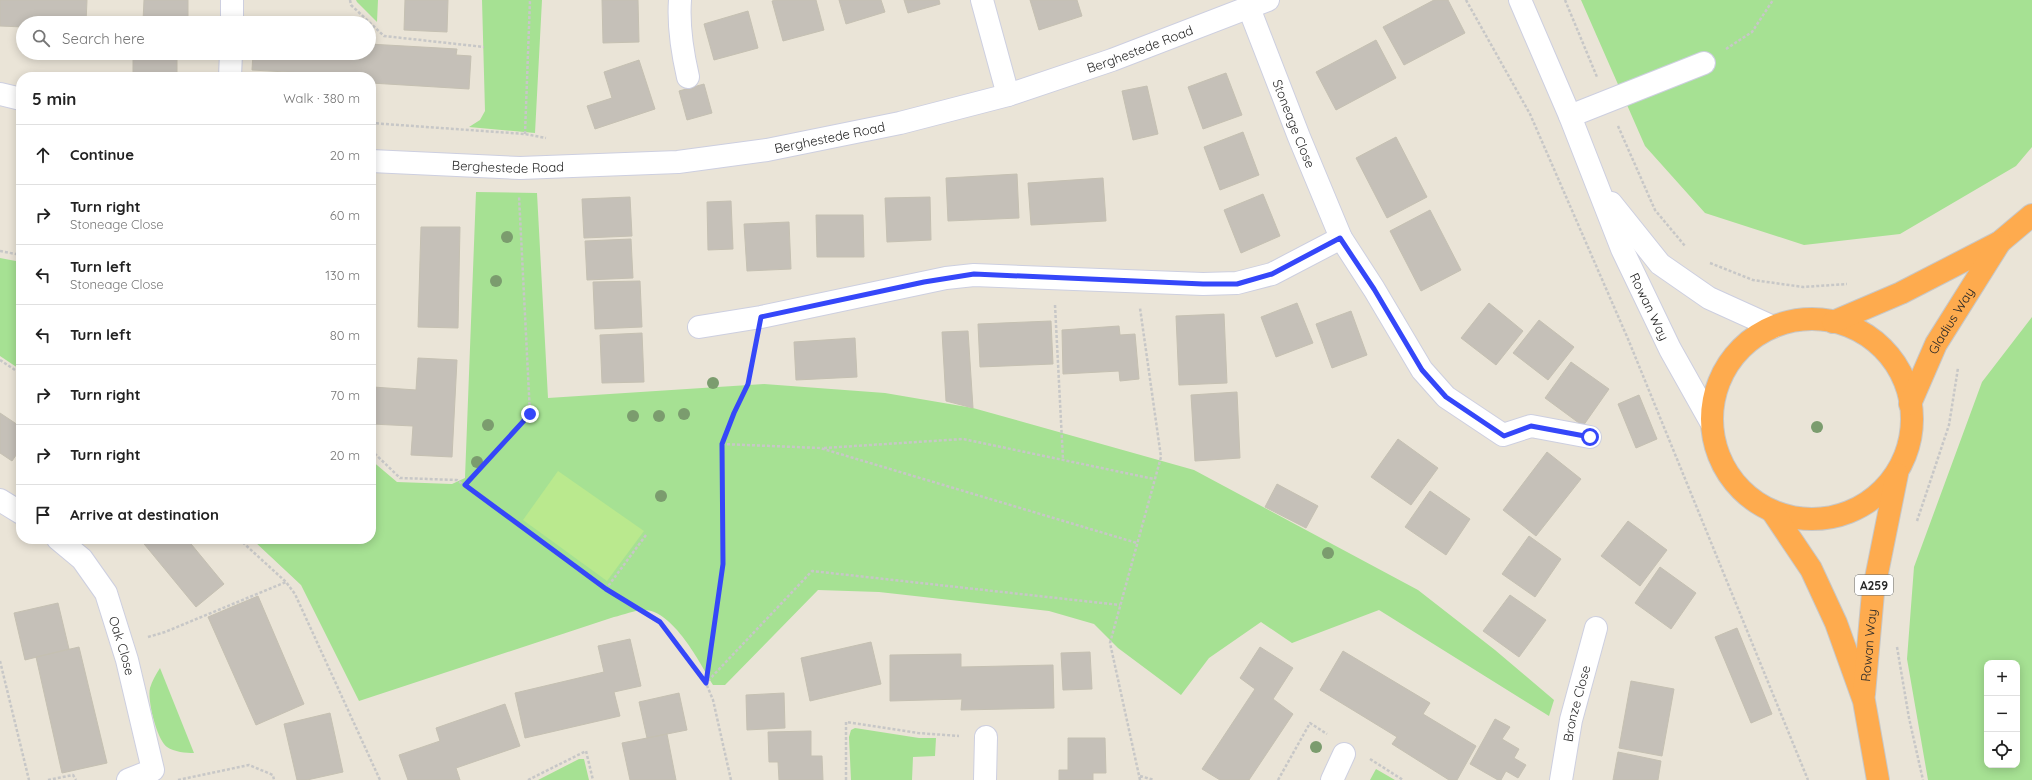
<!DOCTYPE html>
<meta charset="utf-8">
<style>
:root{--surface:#fff;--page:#f2f2f2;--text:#222;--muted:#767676;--line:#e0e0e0}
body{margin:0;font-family:Quicksand,sans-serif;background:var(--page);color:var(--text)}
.controls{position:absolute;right:12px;bottom:12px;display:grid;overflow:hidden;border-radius:8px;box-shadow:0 2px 10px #0003}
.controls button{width:36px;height:36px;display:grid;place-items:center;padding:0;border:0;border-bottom:1px solid var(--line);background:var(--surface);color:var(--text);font:20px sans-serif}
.stop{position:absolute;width:12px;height:12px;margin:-9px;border:3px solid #3547f9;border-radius:50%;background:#fff}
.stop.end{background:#3547f9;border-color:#fff;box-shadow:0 1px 4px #0008}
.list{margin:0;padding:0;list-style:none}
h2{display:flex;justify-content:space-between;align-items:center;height:52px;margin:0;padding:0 16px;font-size:17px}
h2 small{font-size:13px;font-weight:400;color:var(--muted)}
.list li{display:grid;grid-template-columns:26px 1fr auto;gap:12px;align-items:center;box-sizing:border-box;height:60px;padding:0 16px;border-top:1px solid var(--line)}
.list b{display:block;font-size:15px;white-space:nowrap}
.list p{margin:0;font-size:13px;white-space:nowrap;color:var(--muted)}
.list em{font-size:13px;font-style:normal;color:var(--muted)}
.icon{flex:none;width:22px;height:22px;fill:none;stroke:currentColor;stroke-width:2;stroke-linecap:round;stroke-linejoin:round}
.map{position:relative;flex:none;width:2032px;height:780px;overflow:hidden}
.search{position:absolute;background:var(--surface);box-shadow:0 2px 10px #0003;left:16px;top:16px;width:360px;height:44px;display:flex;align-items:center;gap:10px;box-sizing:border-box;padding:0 14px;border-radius:22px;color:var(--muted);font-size:15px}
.panel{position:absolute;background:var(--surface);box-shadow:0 2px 10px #0003;left:16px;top:72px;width:360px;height:472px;border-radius:16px}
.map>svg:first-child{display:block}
</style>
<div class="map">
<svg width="2032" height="780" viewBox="0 0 2032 780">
<rect width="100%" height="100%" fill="#eae4d7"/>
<path fill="#a6e193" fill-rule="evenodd" d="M356 0H378L377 22 357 2Z
M482 0H542L535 133 469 127 480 120 485 111Z
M1581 0H2032V147L2016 166 1900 234 1804 245 1705 213 1645 146Z
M476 192 537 193 548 398 764 384 885 393 973 408 1194 470 1418 590 1495 650 1554 700 1549 716 1379 610 1292 643 1261 622 1209 658 1181 695 1118 648 1094 624 1049 611 879 592 818 590 725 685H713C700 663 673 610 644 610 635 610 623 615 614 617L359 701 301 585 252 539H371V460L397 482 452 484 465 478Z
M0 258 21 262V370L0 356Z
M2032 317V780H1928L1907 659 1914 567 1982 382ZM1987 663H2017V765H1987Z
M160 668 194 753C186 753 174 752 167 747 157 740 147 700 150 688 152 681 156 674 160 668Z
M855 728 919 738H936L935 756 913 757 912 780H851L849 737 851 730Z
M579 759H584L589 780H538Z
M1376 769 1395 780H1370Z"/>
<path fill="#bae98e" d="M558 471 644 531 607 581 523 520Z"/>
<path fill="#c5c0b8" stroke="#c5c0b2" d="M0 0H87L86 23H23V27L0 26Z
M144 0H188V22L143 21Z
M405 0H448L447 32 404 30Z
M602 0H638L639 42 603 43Z
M776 0H816L824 30 783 41 772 1Z
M839 0H881L885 12 846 24Z
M904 0H939L940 4 908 13Z
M1030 0H1077L1082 16 1039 30Z
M1434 0H1448L1465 33 1404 65 1383 27Z
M748 11 758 48 714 60 704 24Z
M1376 40 1396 78 1336 110 1316 72Z
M369 44 457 49 456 55 471 56 469 89 371 83V77L252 70 253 53H369Z
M133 53H177V77H133Z
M639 60 655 109 595 129 587 106 612 98 604 72Z
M1226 73 1242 115 1203 129 1188 87Z
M704 84 712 113 687 120 679 91Z
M1147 86 1158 134 1133 140 1122 91Z
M1243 132 1259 175 1220 190 1204 147Z
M1396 137 1427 197 1387 218 1356 158Z
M1017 174 1019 218 948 221 946 178Z
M1103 178 1106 221 1031 225 1028 183Z
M1263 194 1280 236 1241 253 1224 210Z
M630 197 632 236 584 238 582 199Z
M930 197 931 240 887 242 885 198Z
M731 201 733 249 708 250 707 202Z
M1430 210 1461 270 1421 291 1390 231Z
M816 215H863L864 257H817Z
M789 222 791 269 747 271 744 224Z
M421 227H460L458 328 418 327Z
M631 239 633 278 587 280 585 241Z
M640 281 642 327 595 329 593 282Z
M1297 303 1313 343 1276 357 1261 317Z
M1489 303 1523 331 1496 365 1461 338Z
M1351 311 1367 355 1332 368 1316 324Z
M1224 314 1227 383 1179 385 1176 316Z
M1539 320 1574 347 1548 380 1513 353Z
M1051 321 1053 364 980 367 978 324Z
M1119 326 1120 335 1135 334 1139 379 1120 381 1119 371 1063 374 1062 330Z
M968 331 973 408 946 401 942 332Z
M642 333 644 382 602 383 600 335Z
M855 338 857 377 796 380 794 342Z
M418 358 457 360 452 457 411 455 413 426 371 424 373 387 416 390Z
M1571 362 1609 389 1583 426 1545 398Z
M1237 392 1240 458 1195 461 1191 395Z
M1639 395 1657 439 1636 448 1618 404Z
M0 413 21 427V448L12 461 0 453Z
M1398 439 1438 468 1411 505 1371 477Z
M1547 452 1581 479 1536 536 1503 510Z
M1277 484 1318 506 1306 528 1265 507Z
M1430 491 1470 519 1446 555 1405 527Z
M1628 521 1667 550 1640 586 1601 556Z
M1529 536 1561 559 1535 597 1502 574Z
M140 539H187L224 584 196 607Z
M1660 567 1696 593 1671 629 1635 603Z
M1510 595 1546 620 1519 657 1483 631Z
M258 596 304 704 256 725 208 617Z
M58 603 69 649 25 660 14 613Z
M1737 628 1772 714 1751 723 1715 637Z
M630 639 641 686 614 692 620 716 525 738 515 693 604 672 598 646Z
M871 642 881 684 810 701 801 658Z
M79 647 107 763 62 773 36 657Z
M1260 647 1293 668 1273 699 1293 714 1249 780H1220L1202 769 1255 689 1240 678Z
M1343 651 1430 703 1423 714 1476 746 1457 780H1449L1392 744 1397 737 1320 690Z
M1090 652 1092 689 1063 690 1061 653Z
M961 654V667L1053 665 1054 708 961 710 962 699 890 701V655Z
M1631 681 1674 689 1662 756 1619 748Z
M679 693 687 730 647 738 639 702Z
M784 693 785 728 747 730 746 695Z
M505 704 520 746 456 768 460 780H408L399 755 440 741 436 728Z
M330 713 343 772 307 780H297L284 724Z
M1495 719 1510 727 1502 739 1519 749 1514 758 1526 765 1518 778 1506 771 1501 780H1498L1470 764Z
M811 731V756H822L823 780H779L778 762H769L768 732Z
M667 734 676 780H630L622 743Z
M1068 738H1105L1106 773H1093V780H1059V770H1068Z
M1618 752 1661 761 1658 780H1613Z"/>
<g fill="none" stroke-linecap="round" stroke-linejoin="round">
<g stroke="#cdcfe0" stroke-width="24">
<g id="minor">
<path d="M680 0C678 27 682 51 688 77"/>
<path d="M982 0 1008 95"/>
<path id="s1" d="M1520 0 1570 116 1622 249 1670 349 1711 422"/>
<path id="s2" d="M1249 8 1299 137 1341 238 1374 289 1422 370 1446 397 1503 435 1531 426 1590 437"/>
<path d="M232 23V0"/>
<path d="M230 77 231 53"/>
<path d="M0 94 21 99"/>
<path d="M1570 116 1704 63"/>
<path id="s3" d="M371 161 520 168 678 162 767 150 900 123 1008 95 1112 60 1268 0"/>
<path d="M1611 203 1660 264 1709 298 1773 327"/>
<path d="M699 327 761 317 946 278 974 275 1203 284 1237 283 1272 274 1341 238"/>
<path d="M0 500 21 513"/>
<path id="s4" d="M58 539 82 559 106 593 127 660 153 770 128 780"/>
<path d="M985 780 986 737"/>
<path d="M1332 780 1344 754"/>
<path id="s5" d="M1561 780 1571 720 1596 628"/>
</g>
</g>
<g stroke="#c7c7c7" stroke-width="24">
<g id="highway">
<circle cx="1812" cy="419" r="100"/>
<path d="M1833 322 1901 293 2000 242 2032 215"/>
<path id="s6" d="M1910 404 1936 344 2000 242"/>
<path d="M1772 511 1811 569 1836 623 1864 701 1878 780"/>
<path id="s7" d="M1864 694 1873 593 1897 474"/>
</g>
</g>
<path stroke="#c7c7c7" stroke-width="2.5" stroke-dasharray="3 2" stroke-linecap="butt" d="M350 0 351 5 384 36 484 47
M1466 0 1530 114 1628 339 1808 780
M1565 0 1597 77
M1726 49 1752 32 1773 0
M36 74 49 77
M371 123 525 134 546 138
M1618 126 1655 210 1685 246
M525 134 530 0
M0 251 21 255
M1710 263 1753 280 1803 287 1847 284
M1055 305 1063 460
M0 360 21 374
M722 444 820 448 1137 543
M824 448 963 439 1154 479
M371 450 400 478 457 480 606 589
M465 485 530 414 519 196
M1917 521 1949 425 1958 368
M646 535 606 589 660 622 706 683 812 571 1120 605
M239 539 286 582 295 594 380 780
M148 637 165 632 286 582
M1897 647 1909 718 1923 780
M0 661 29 780
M1370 759 1403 780
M1140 776 1154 780
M48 780 73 775 76 780
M178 780 249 765 273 775 274 780
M528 780 586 751 593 780
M731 780 713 700 706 683 723 564 722 444 734 413 748 384 755 345
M846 780V722L918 733 959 736
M1140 780 1110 643 1161 457 1140 308
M1278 780 1310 723 1327 734"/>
<use href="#minor" stroke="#fff" stroke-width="22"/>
<use href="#highway" stroke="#feab4e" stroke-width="22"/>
</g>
<g fill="#7b9c6e">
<circle cx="507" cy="237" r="6"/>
<circle cx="496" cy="281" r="6"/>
<circle cx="713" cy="383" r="6"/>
<circle cx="684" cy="414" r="6"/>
<circle cx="633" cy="416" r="6"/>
<circle cx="659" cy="416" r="6"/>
<circle cx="488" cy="425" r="6"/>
<circle cx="1817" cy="427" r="6"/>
<circle cx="477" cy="462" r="6"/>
<circle cx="661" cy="496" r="6"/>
<circle cx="1328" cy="553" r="6"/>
<circle cx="1316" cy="747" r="6"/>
</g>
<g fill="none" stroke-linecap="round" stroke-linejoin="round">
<path stroke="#3547f9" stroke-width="5" d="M530 414 465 485 606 589 660 622 706 683 723 564 722 444 734 413 748 384 761 317 924 282 974 274 1203 284H1237L1272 274 1340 238 1374 289 1422 370 1446 397 1504 436 1531 426 1590 437"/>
</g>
<g text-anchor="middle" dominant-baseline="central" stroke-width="4" stroke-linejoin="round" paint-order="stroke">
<rect fill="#fff" stroke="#686868" stroke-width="1" x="1855" y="575" width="38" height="20" rx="3"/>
<g font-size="12" font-weight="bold" fill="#272727">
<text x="1874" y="585">A259</text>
</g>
<g font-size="13" fill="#272727" stroke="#fff">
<text stroke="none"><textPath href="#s3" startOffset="784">Berghestede Road</textPath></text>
<text stroke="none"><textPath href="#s2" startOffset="124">Stoneage Close</textPath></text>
<text stroke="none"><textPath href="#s3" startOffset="461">Berghestede Road</textPath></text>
<text stroke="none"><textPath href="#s3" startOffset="137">Berghestede Road</textPath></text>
<text stroke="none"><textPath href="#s1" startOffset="333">Rowan Way</textPath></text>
<text stroke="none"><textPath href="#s6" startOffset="93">Gladius Way</textPath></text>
<text stroke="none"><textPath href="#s7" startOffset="49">Rowan Way</textPath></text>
<text stroke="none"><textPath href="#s4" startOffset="128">Oak Close</textPath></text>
<text stroke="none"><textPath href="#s5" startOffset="78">Bronze Close</textPath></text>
</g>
</g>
</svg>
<div class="controls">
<button>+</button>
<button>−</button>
<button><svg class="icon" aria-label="locate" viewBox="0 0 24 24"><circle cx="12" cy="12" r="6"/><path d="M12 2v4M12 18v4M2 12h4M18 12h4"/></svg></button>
</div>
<div class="stop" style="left:1590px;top:437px"></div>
<div class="stop end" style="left:530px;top:414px"></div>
<div class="search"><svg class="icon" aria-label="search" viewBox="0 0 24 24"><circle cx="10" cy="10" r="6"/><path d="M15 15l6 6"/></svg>Search here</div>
<section class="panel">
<h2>5 min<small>Walk · 380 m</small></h2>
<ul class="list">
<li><svg class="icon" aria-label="ahead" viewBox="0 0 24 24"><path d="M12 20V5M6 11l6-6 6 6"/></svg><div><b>Continue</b></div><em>20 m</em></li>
<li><svg class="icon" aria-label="right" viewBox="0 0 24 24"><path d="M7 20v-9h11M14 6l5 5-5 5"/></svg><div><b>Turn right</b><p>Stoneage Close</p></div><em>60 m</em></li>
<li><svg class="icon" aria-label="left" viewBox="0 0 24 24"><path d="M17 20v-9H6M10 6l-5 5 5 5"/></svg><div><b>Turn left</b><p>Stoneage Close</p></div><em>130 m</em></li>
<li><svg class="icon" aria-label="left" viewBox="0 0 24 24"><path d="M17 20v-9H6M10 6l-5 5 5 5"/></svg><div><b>Turn left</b></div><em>80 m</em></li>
<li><svg class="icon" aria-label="right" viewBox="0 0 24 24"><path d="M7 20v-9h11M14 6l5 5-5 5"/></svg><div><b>Turn right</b></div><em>70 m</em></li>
<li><svg class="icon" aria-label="right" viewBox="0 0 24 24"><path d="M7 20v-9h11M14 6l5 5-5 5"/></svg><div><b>Turn right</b></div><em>20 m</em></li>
<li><svg class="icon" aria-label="arrive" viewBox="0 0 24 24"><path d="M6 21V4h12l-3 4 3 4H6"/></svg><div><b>Arrive at destination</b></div></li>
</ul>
</section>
</div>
